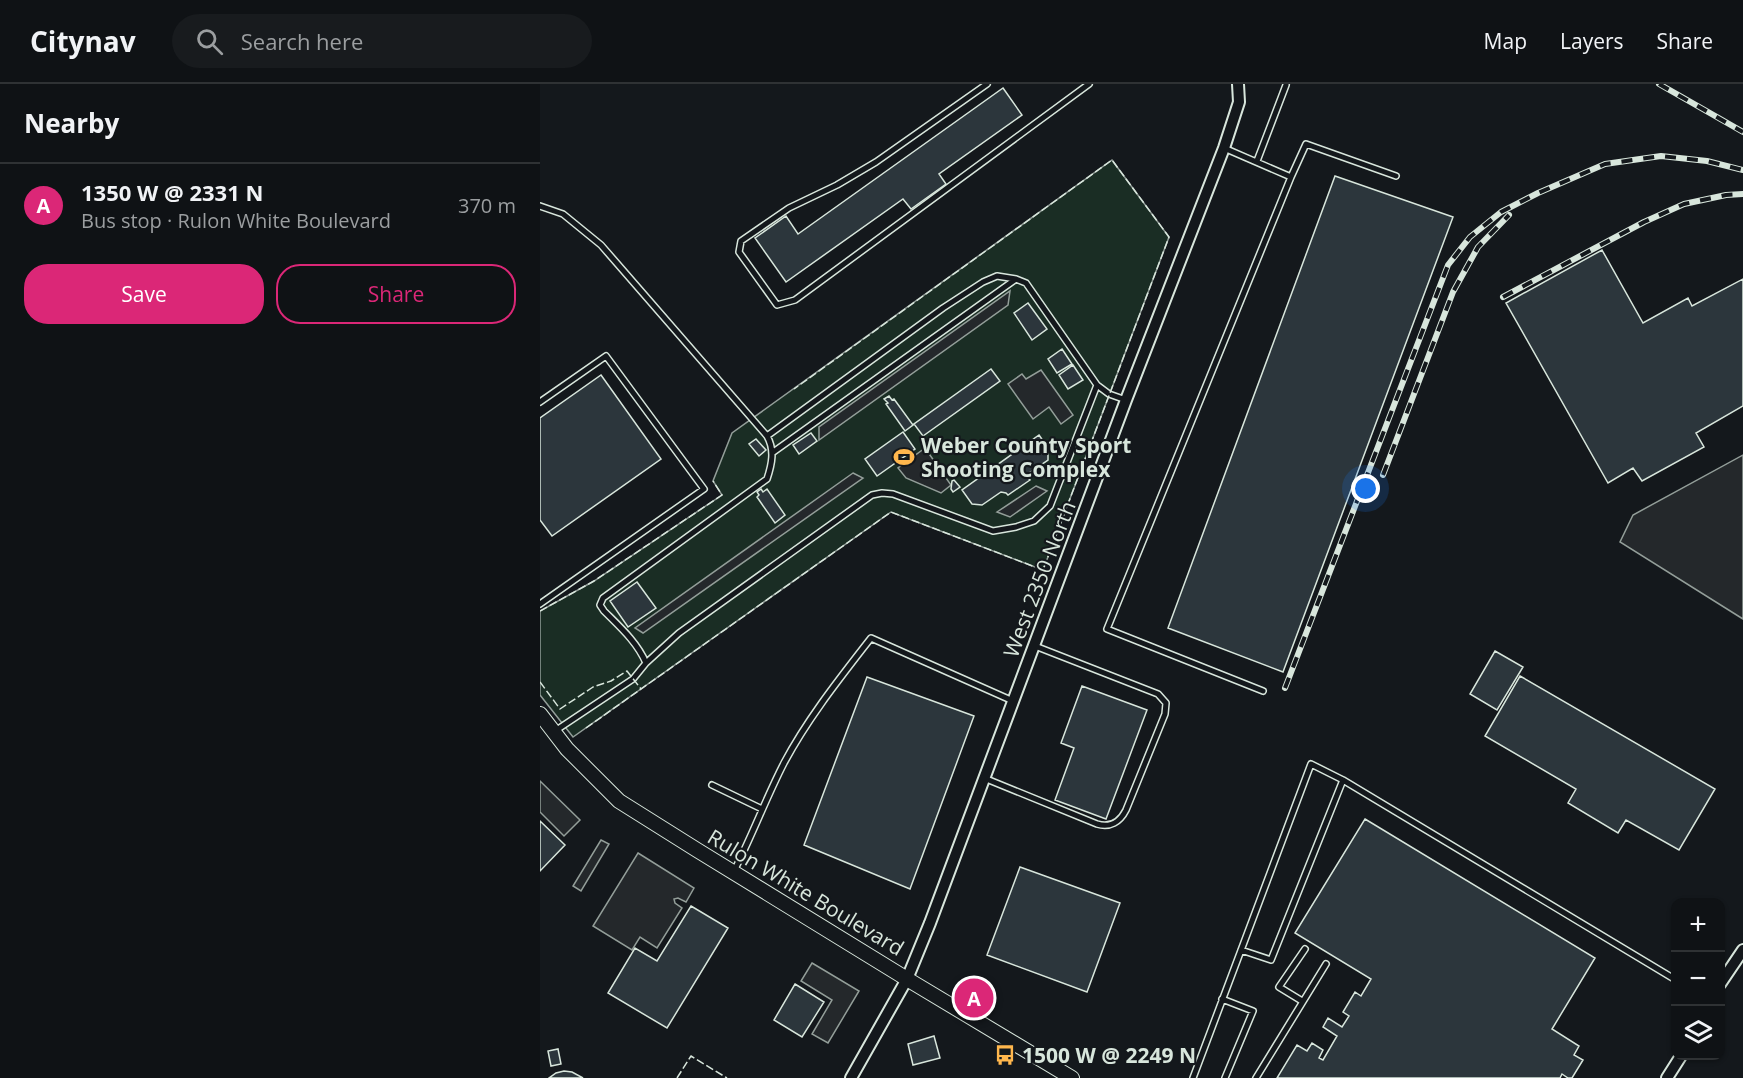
<!DOCTYPE html>
<meta charset="utf-8">
<style>
:root{--surface:#0f1215;--page:#181b1e;--text:#f1f3f6;--muted:#9b9ea0;--line:#2f3234;--accent:#db2777}
body{margin:0;font-family:"Open Sans",sans-serif;background:var(--page);color:var(--text)}
.controls{position:absolute;right:18px;bottom:18px;display:grid;overflow:hidden;border-radius:12px;box-shadow:0 2px 4px #0004}
.controls button{width:54px;height:54px;display:grid;place-items:center;padding:0;border:0;border-bottom:2px solid var(--line);background:var(--surface);color:var(--text);font:30px sans-serif}
.you{position:absolute;left:826px;top:405px;width:21px;height:21px;margin:-15px;border:4px solid #fff;border-radius:50%;background:#1a73e8;box-shadow:0 0 0 9px #1a73e833}
.badge{display:grid;place-items:center;width:39px;height:39px;border-radius:50%;background:var(--accent);color:#fff;font-size:20px;font-weight:700}
.pin{position:absolute;translate:-50% -50%;border:3px solid #fff;box-shadow:0 2px 6px #0006}
.list{margin:0;padding:0;list-style:none}
h2{display:flex;justify-content:space-between;align-items:center;height:78px;margin:0;padding:0 24px;font-size:26px}
h2 small{font-size:20px;font-weight:400;color:var(--muted)}
.list li{display:grid;grid-template-columns:39px 1fr auto;gap:18px;align-items:center;box-sizing:border-box;height:84px;padding:0 24px;border-top:2px solid var(--line)}
.list b{display:block;font-size:22px;white-space:nowrap}
.list p{margin:0;font-size:20px;white-space:nowrap;color:var(--muted)}
.list em{font-size:20px;font-style:normal;color:var(--muted)}
.actions{display:flex;gap:12px;padding:18px 24px}
.actions a{flex:1;padding:14px 0;border:2px solid var(--accent);border-radius:24px;text-align:center;font-size:21px;color:var(--accent)}
.actions .main{background:var(--accent);color:#fff}
.icon{flex:none;width:33px;height:33px;fill:none;stroke:currentColor;stroke-width:2;stroke-linecap:round;stroke-linejoin:round}
.map{position:relative;flex:none;width:1203px;height:994px;overflow:hidden}
header{display:flex;align-items:center;gap:36px;box-sizing:border-box;height:84px;padding:0 30px;background:var(--surface);border-bottom:2px solid var(--line)}
header strong{font-size:28px}
nav{display:flex;gap:33px;margin-inline-start:auto;font-size:21px}
.search{width:420px;height:54px;background:var(--page);display:flex;align-items:center;gap:15px;box-sizing:border-box;padding:0 21px;border-radius:33px;color:var(--muted);font-size:22px}
main{display:flex}
aside{flex:1;background:var(--surface)}
.map>svg:first-child{display:block}
</style>
<header>
<strong>Citynav</strong>
<div class="search"><svg class="icon" aria-label="search" viewBox="0 0 24 24"><circle cx="10" cy="10" r="6"/><path d="M15 15l6 6"/></svg>Search here</div>
<nav><a>Map</a><a>Layers</a><a>Share</a></nav>
</header>
<main>
<aside>
<h2>Nearby<small></small></h2>
<ul class="list">
<li><span class="badge">A</span><div><b>1350 W @ 2331 N</b><p>Bus stop · Rulon White Boulevard</p></div><em>370 m</em></li>
</ul>
<div class="actions"><a class="main">Save</a><a>Share</a></div>
</aside>
<div class="map">
<svg width="1203" height="994" viewBox="0 0 1203 994">
<rect width="100%" height="100%" fill="#14181c"/>
<path fill="#1a2d24" stroke="#939e99" stroke-width="1.5" d="M572 76 629 153 503 486 351 428 33 653 0 611V527L54 497 182 411 173 397 192 349Z"/>
<path fill="#24282b" stroke="#939e99" stroke-width="1.5" d="M470 207 468 221 279 356V343Z
M501 286 533 331 521 340 509 323 493 335 468 300 482 290 486 295Z
M385 364 411 401 401 409 366 394 358 384Z
M1203 371V535L1080 458 1093 431Z
M313 389 323 394 103 549 95 544Z
M496 402 507 407 470 433 457 428Z
M0 697 40 736 24 752 0 728Z
M61 756 69 760 41 807 33 802Z
M98 769 154 804 146 818 138 814 134 815 135 819 142 824 117 864 100 853 92 866 53 842Z
M272 879 319 907 288 959 272 950 292 916 261 897Z"/>
<path fill="#2c363c" stroke="#d8e6dc" stroke-width="1.5" d="M463 4 482 31 399 90 406 100 371 125 363 115 246 198 215 154 246 132 258 150Z
M795 92 913 133 743 588 628 544Z
M1062 166 1103 239 1148 214 1152 222 1203 195V322L1156 349 1164 363 1102 397 1093 384 1068 399 966 219Z
M488 219 507 245 492 256 474 229Z
M522 265 532 280 517 289 508 275Z
M533 281 543 296 528 305 519 291Z
M451 285 460 297 383 352 374 340Z
M61 291 121 375 12 452 0 436V334Z
M349 312 352 316 354 315 373 341 365 347 346 320 348 319 344 315Z
M363 348 375 365 337 392 325 375Z
M271 349 277 357 259 370 253 361Z
M499 351 508 364V376L489 389 487 393 490 396 468 411 466 409 461 408 442 421 432 420 422 406Z
M216 355 226 366 219 372 209 360Z
M414 396 420 403 413 408 411 405 412 397Z
M221 405 223 408 227 405 245 431 235 439 217 413 219 411 217 408Z
M97 498 116 524 88 543 70 517Z
M955 567 983 583 957 626 930 610Z
M980 592 1175 705 1139 766 1086 736 1078 749 1028 719 1036 705 945 652Z
M327 593 434 632 370 805 264 761Z
M542 602 607 626 566 735 515 716 534 664 521 659Z
M825 735 1055 874 1012 945 1039 962 1034 971 1043 976 1032 994H1028L1022 990 1020 994H737L757 961 767 967 772 959 783 966 779 974 783 976 797 952 783 943 788 934 802 943 809 932 803 928 815 908 821 912 831 895 755 849Z
M0 737 25 761 0 787Z
M480 783 580 819 547 908 447 871Z
M151 822 188 844 127 944 68 909 95 864 117 877Z
M255 900 284 918 262 953 234 936Z
M394 952 400 974 373 981 368 960Z
M18 965 21 980 11 982 8 967Z
M24 987 32 988 43 994H9L16 989Z"/>
<g fill="none" stroke-linecap="round" stroke-linejoin="round">
<g stroke="#d8e6dc" stroke-width="8">
<path id="service" d="M447 0 336 78 297 101 249 124 201 157 199 168 237 221 255 216 549 0
M684 64 751 93 567 545 723 607
M717 77 746 1
M751 93 766 60 856 92
M0 122 23 130 61 161 227 352C235 366 232 380 227 395L63 514 60 521 64 527C80 543 97 558 106 579L93 595 15 647
M0 318 66 272 164 405 0 520
M227 352 403 224 443 198 457 192 476 195
M232 369 476 195 486 199 557 301 569 310 586 316
M106 579 139 549 332 411 342 409 353 410 453 447 476 443 494 437 510 422 557 301
M444 694 557 740C570 744 580 738 586 726L625 630 626 619 618 610 495 562
M803 696 1136 896
M172 701 222 725
M194 787C212 752 226 714 244 679 268 634 300 594 331 554L473 617
M682 915 713 927 685 994
M762 917 739 903 765 865
M653 994 771 680 803 696 731 876 701 866
M716 994 786 880"/>
</g>
<g stroke="#d8e6dc" stroke-width="14">
<path id="minor" d="M1180 900 1203 866
M311 994 367 895 390 839 586 316 684 64 699 18 698 0
M1127 994 1141 972"/>
</g>
<g stroke="#d8e6dc" stroke-width="16">
<path id="tertiary" d="M0 630 27 665 79 717 157 766 367 895 532 994"/>
</g>
<use href="#service" stroke="#14181c" stroke-width="5"/>
<use href="#minor" stroke="#14181c" stroke-width="10"/>
<use href="#tertiary" stroke="#14181c" stroke-width="14"/>
<g stroke="#d8e6dc" stroke-width="6">
<path id="rail" d="M1119 0 1203 48
M963 213 1104 138 1144 120 1186 111 1203 110
M843 391 913 208 938 163 969 131
M745 604 908 181 930 153 961 128 998 109 1065 80 1121 72 1167 77 1203 86"/>
</g>
<use href="#rail" stroke="#14181c" stroke-width="4" stroke-dasharray="11" stroke-linecap="butt"/>
<path stroke="#d8e6dc" stroke-width="1.5" stroke-dasharray="8 3" stroke-linecap="butt" d="M0 527 54 497 182 411 173 397
M0 598 20 625 53 603 71 597 87 587 101 605
M46 644 351 428 503 486 629 153 572 76 254 305
M137 994 151 972 187 994"/>
</g>
<defs>
<g id="stadium-bare" transform="scale(1.62)"><path d="M0-5a6.5 5 0 1 0 0 10a6.5 5 0 1 0 0-10ZM-3.5-1.8h7v3.6h-7Z" fill="#ffb74d" stroke="#14181c" stroke-width="2.5" paint-order="stroke"/></g>
<g id="bus-bare" transform="scale(1.62)"><path d="M-5-6H5V4H4V6H2V4H-2V6H-4V4H-5ZM-3.5-4V0h7V-4ZM-3.5 1.2v1.5H-2V1.2ZM2 1.2v1.5H3.5V1.2Z" fill="#ffb74d" stroke="#14181c" stroke-width="2.5" paint-order="stroke"/></g>
</defs>
<g fill-rule="evenodd">
<use href="#stadium-bare" x="364" y="373"/>
<use href="#bus-bare" x="465" y="971"/>
</g>
<g text-anchor="middle" dominant-baseline="central" stroke-width="4.5" stroke-linejoin="round" paint-order="stroke">
<g font-size="21" font-weight="bold" fill="#d8e6dc" stroke="#14181c" text-anchor="start">
<text x="381" y="361">Weber County Sport<tspan x="381" dy="24">Shooting Complex</tspan></text>
<text x="482" y="971">1500 W @ 2249 N</text>
</g>
<g font-size="21" fill="#d8e6dc" stroke="#14181c">
<text transform="translate(499 495) rotate(-69)">West 2350 North</text>
<text transform="translate(266 808) rotate(31)">Rulon White Boulevard</text>
</g>
</g>
</svg>
<div class="controls">
<button>+</button>
<button>−</button>
<button><svg class="icon" aria-label="layers" viewBox="0 0 24 24"><path d="M12 4l9 5-9 5-9-5zM3 14l9 5 9-5"/></svg></button>
</div>
<div class="you"></div>
<div class="pin badge" style="left:434px;top:914px">A</div>
</div>
</main>
